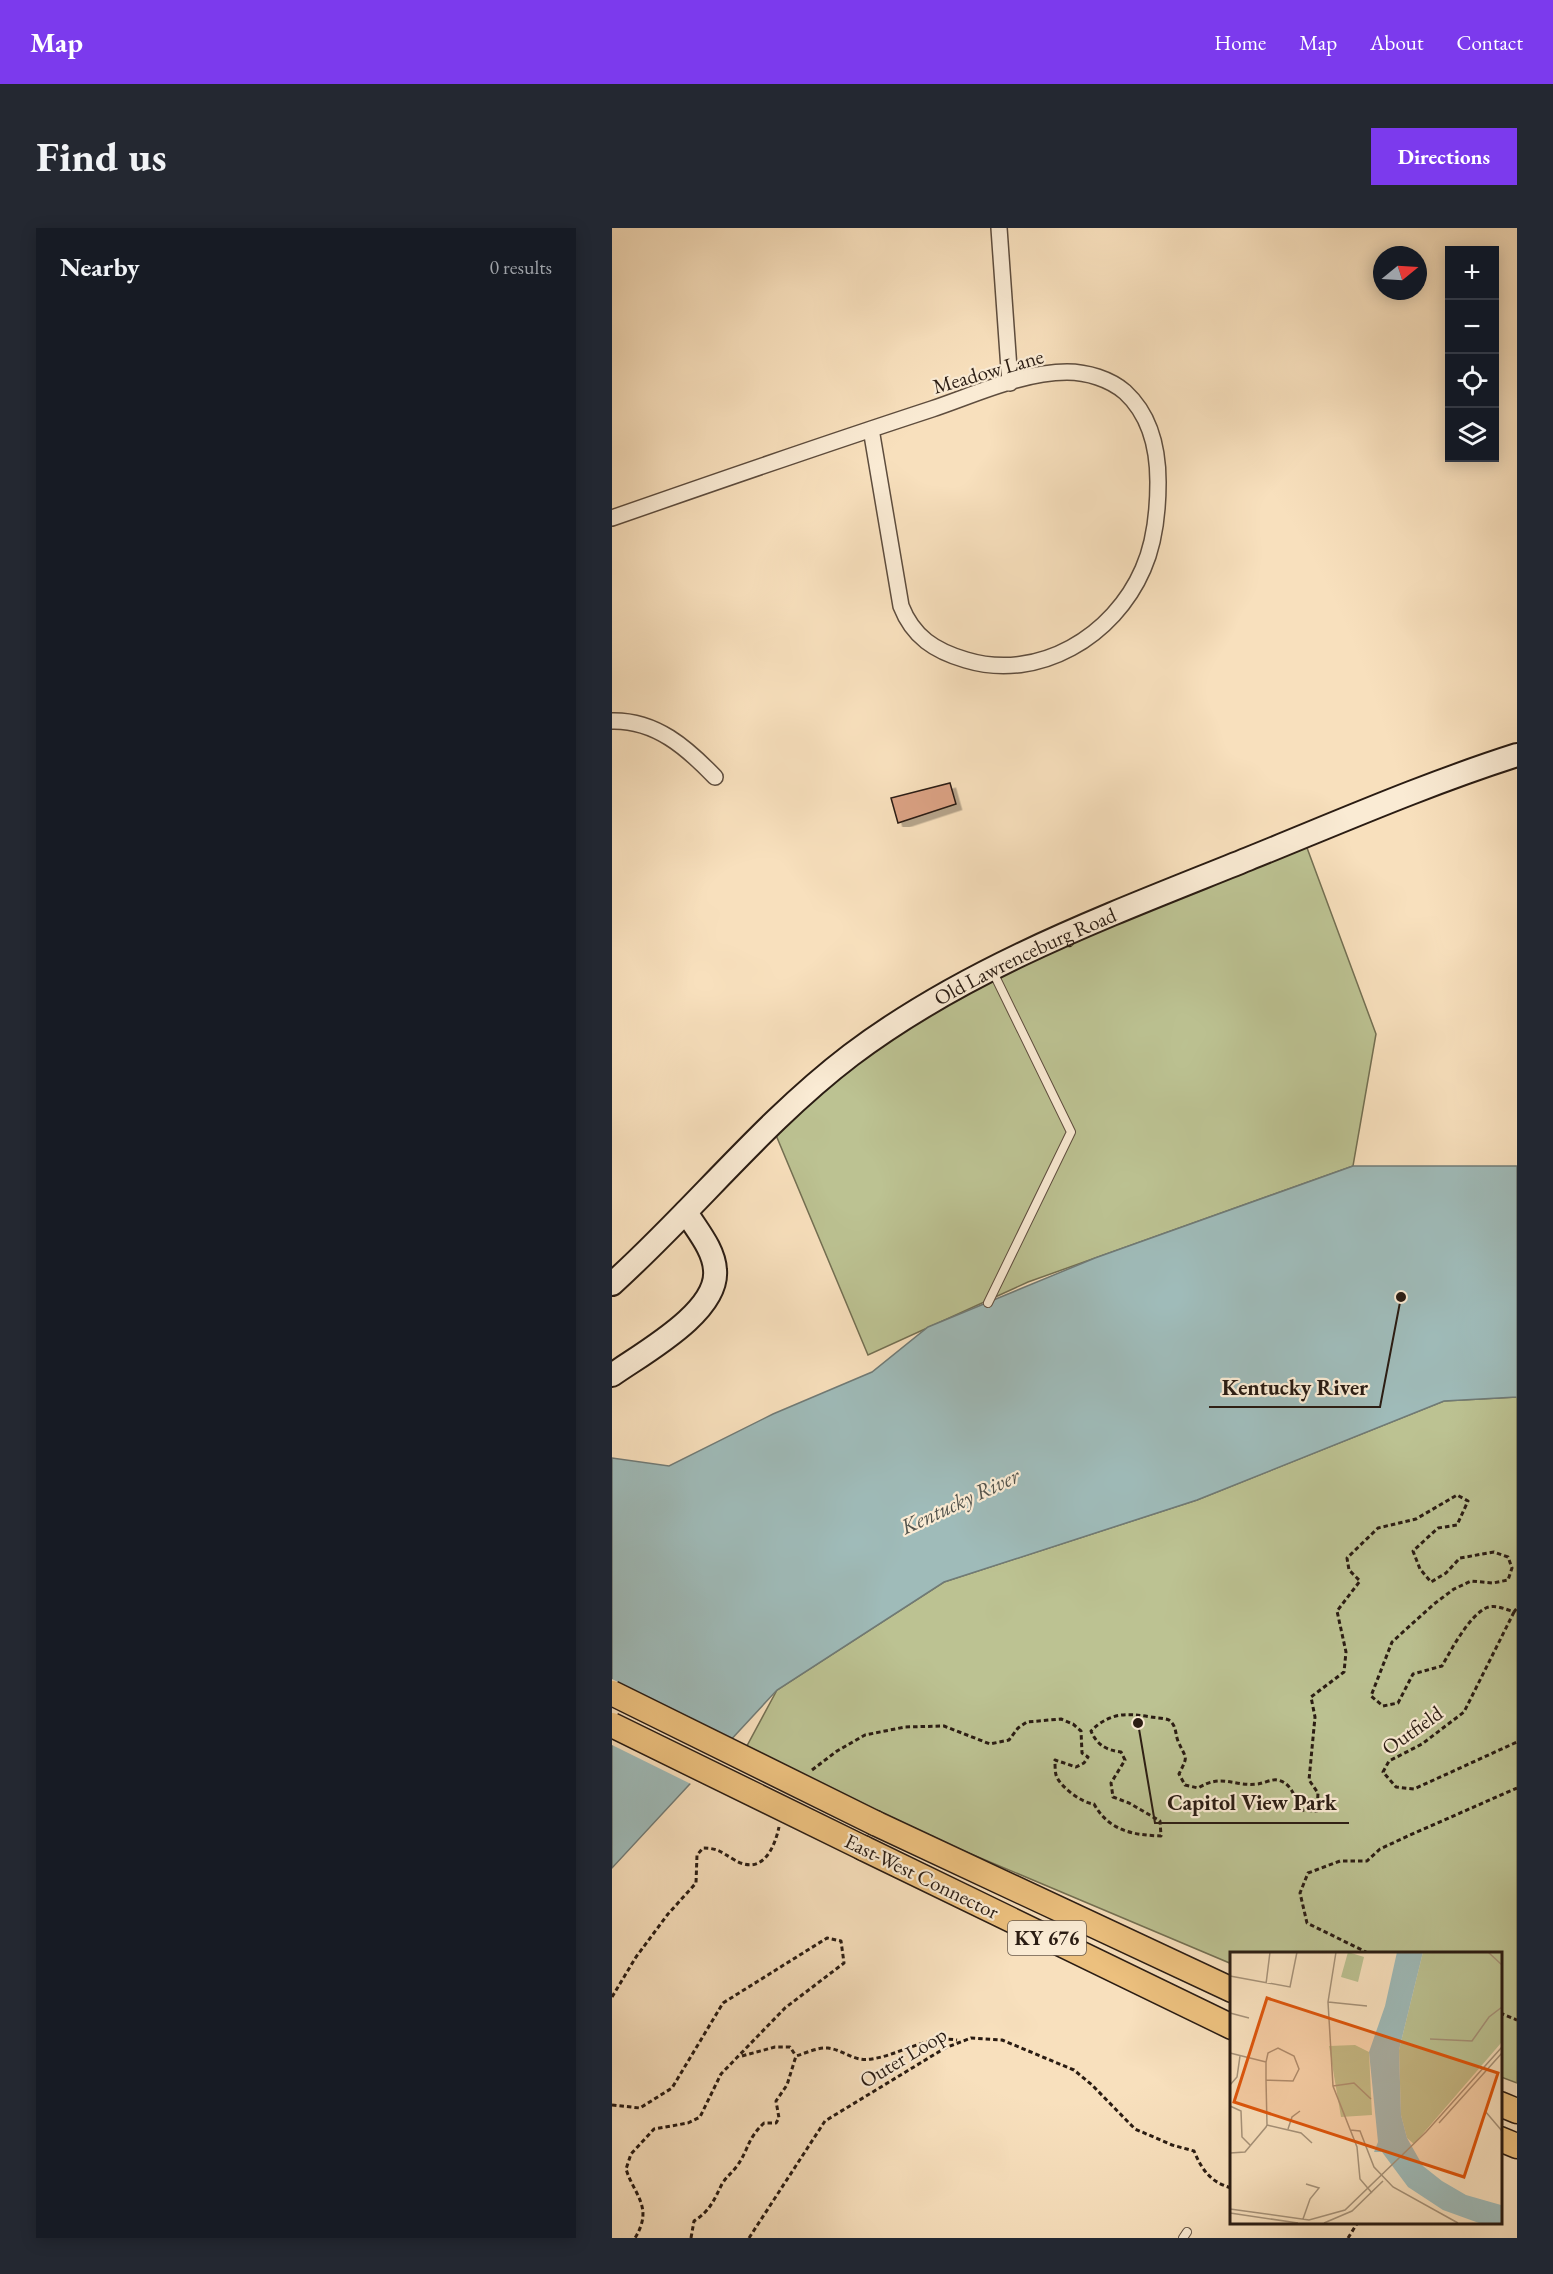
<!DOCTYPE html>
<meta charset="utf-8">
<style>
:root{--surface:#171b24;--page:#242831;--text:#f1f3f6;--muted:#9ea1a6;--line:#363941;--accent:#7c3aed}
body{margin:0;font-family:"EB Garamond",serif;background:var(--page);color:var(--text)}
.controls{position:absolute;right:18px;top:18px;display:grid;overflow:hidden;border-radius:0px;box-shadow:0 3px 15px #0003}
.controls button{width:54px;height:54px;display:grid;place-items:center;padding:0;border:0;border-bottom:2px solid var(--line);background:var(--surface);color:var(--text);font:30px sans-serif}
.compass{position:absolute;left:761px;top:18px;width:54px;height:54px;border-radius:50%;background:var(--surface);box-shadow:0 3px 15px #0003;rotate:72deg}
.list{margin:0;padding:0;list-style:none}
h2{display:flex;justify-content:space-between;align-items:center;height:78px;margin:0;padding:0 24px;font-size:26px}
h2 small{font-size:20px;font-weight:400;color:var(--muted)}
.icon{flex:none;width:33px;height:33px;fill:none;stroke:currentColor;stroke-width:2;stroke-linecap:round;stroke-linejoin:round}
.map{position:relative;flex:none;width:905px;height:2010px;overflow:hidden;border-radius:0px}
header{display:flex;align-items:center;gap:36px;box-sizing:border-box;height:84px;padding:0 30px;background:var(--accent);color:#fff}
header strong{font-size:28px}
nav{display:flex;gap:33px;margin-inline-start:auto;font-size:21px}
.intro{display:flex;align-items:center;justify-content:space-between;box-sizing:border-box;height:144px;padding:0 36px}
h1{margin:0;font-size:42px}
.button{padding:15px 27px;border-radius:0px;background:var(--accent);color:#fff;font-size:21px;font-weight:700}
main{display:flex;gap:36px;padding:0 36px}
aside{flex:1;background:var(--surface);border-radius:0px;box-shadow:0 3px 15px #0003}
.map>svg:first-child{display:block}
</style>
<header>
<strong>Map</strong>
<nav><a>Home</a><a>Map</a><a>About</a><a>Contact</a></nav>
</header>
<div class="intro"><h1>Find us</h1><a class="button">Directions</a></div>
<main>
<aside>
<h2>Nearby<small>0 results</small></h2>
<ul class="list">
</ul>
</aside>
<div class="map">
<svg width="905" height="2010" viewBox="0 0 905 2010">
<defs>
<filter id="shadow"><feDropShadow dx="5.5" dy="5.5" stdDeviation="0" flood-color="#0004"/></filter>
</defs>
<rect width="100%" height="100%" fill="#f8e0bd"/>
<filter id="stains"><feTurbulence type="fractalNoise" baseFrequency=".00333" numOctaves="4"/><feColorMatrix values="0 0 0 0 .2 0 0 0 0 .09 0 0 0 0 .02 0 0 0 .5 -.17"/></filter>
<radialGradient id="worn" r=".72"><stop offset=".6" stop-color="#630" stop-opacity="0"/><stop offset="1" stop-color="#630" stop-opacity=".3"/></radialGradient>
<path fill="#bcc292" stroke="#736f52" stroke-width="1.5" d="M691 609 764 806 741 938 416 1054 256 1127 156 888 344 765Z
M905 1169V1855L889 1849 888 1725H620V1736L129 1529 165 1462 332 1354 585 1272 832 1173Z"/>
<path fill="#9fbbb9" stroke="#707b77" stroke-width="1.5" d="M741 938H905V1169L832 1173 585 1272 332 1354 165 1462 0 1640V1230L57 1238 161 1186 260 1144 316 1099 483 1030Z"/>
<path fill="#f8e0bd" d="M0 1451 123 1512 81 1557 0 1517Z"/>
<path fill="#dba284" stroke="#2a1c13" stroke-width="1.5" filter="url(#shadow)" d="M338 555 344 576 286 595 279 570Z"/>
<g fill="none" stroke-linecap="round" stroke-linejoin="round">
<g stroke="#5e4d3e" stroke-width="10">
<path id="lane" d="M376 1075 459 904 380 742
M571 2010 575 2004"/>
</g>
<g stroke="#5e4d3e" stroke-width="18">
<path id="street" d="M387 0 398 155
M0 290C106 253 213 216 320 181 362 167 410 144 455 144 475 144 498 151 513 164 538 187 546 221 546 254 546 282 543 314 531 341 502 408 427 454 354 432 323 423 301 409 289 378L259 201
M0 493C44 492 75 520 103 549"/>
</g>
<g stroke="#2a1c13" stroke-width="26">
<g id="secondary">
<path id="s1" d="M0 1056C82 982 151 894 239 827 357 738 500 686 636 631 725 595 814 556 905 527"/>
<path d="M0 1147C31 1125 107 1084 103 1042 102 1021 84 1001 74 984"/>
</g>
</g>
<g stroke="#2a1c13" stroke-width="27">
<path id="primary" d="M263 1595 620 1762
M251 1620 620 1799
M888 1876 905 1883
M888 1911 905 1918"/>
</g>
<path stroke="#2a1c13" stroke-width="3" stroke-dasharray="4.5 3" stroke-linecap="butt" d="M902 1384 852 1484 810 1516 777 1533 771 1544 784 1559 802 1561 905 1514
M200 1542 225 1523 253 1507 293 1499 332 1498 378 1516 397 1512 406 1500 415 1494 449 1491 461 1496 469 1503 470 1525 476 1529 472 1535 464 1539 443 1532C443 1536 443 1543 444 1547 448 1559 470 1575 482 1576 497 1603 521 1607 549 1608L548 1593 517 1575 501 1569 499 1555 513 1532 509 1524C494 1522 485 1517 479 1503 498 1484 515 1485 539 1489 544 1490 553 1490 557 1492 565 1498 563 1506 566 1513 574 1532 577 1526 567 1546L573 1557 586 1560C611 1545 621 1559 646 1556 652 1555 660 1551 665 1552 679 1554 684 1570 687 1582L705 1583 706 1565 697 1552 703 1489 699 1469 732 1444 734 1424 725 1383 748 1353 737 1342 735 1330 766 1300 804 1291 845 1267 856 1273 845 1297 826 1300 801 1323 808 1341 819 1354 834 1345 848 1330 882 1324 896 1329 900 1340 896 1352 881 1355 859 1353 842 1361 822 1376 780 1414 759 1468 771 1478 786 1475 801 1446 830 1438C839 1422 857 1388 874 1380 883 1376 893 1381 902 1384L905 1380
M756 1725 695 1695 688 1665 696 1645 728 1633H755L768 1621 798 1607 905 1560
M0 1769 24 1729 56 1686 84 1655 85 1627 91 1620C105 1620 109 1624 121 1631 149 1649 162 1622 167 1599
M888 1785 905 1792
M130 1828 163 1819H178L184 1828
M0 1877 28 1880 60 1860 111 1775 215 1710 229 1713 232 1735 173 1780 109 1846 88 1889 76 1895 42 1901 19 1926 14 1941C22 1967 42 1979 23 2010
M79 2010 82 1993C98 1983 102 1972 110 1956 114 1949 120 1945 125 1938 137 1921 135 1911 152 1895H164L167 1890 164 1873 175 1857 184 1828C194 1825 206 1819 216 1820 232 1822 241 1834 260 1831 290 1826 315 1807 345 1812
M137 2010 213 1893 333 1820 359 1810 390 1812 462 1842 480 1857 523 1901 560 1917 582 1923C590 1942 599 1955 620 1960
M736 2010 746 1994"/>
<use href="#lane" stroke="#faebd4" stroke-width="8"/>
<use href="#street" stroke="#faebd4" stroke-width="15"/>
<use href="#secondary" stroke="#faebd4" stroke-width="22"/>
<use href="#primary" stroke="#ecc07e" stroke-width="24"/>
<g stroke="#2a1c13" stroke-width="27" stroke-linecap="butt">
<path id="primary-bridge" d="M0 1465 263 1595
M0 1497 251 1620"/>
</g>
<use href="#primary-bridge" stroke="#ecc07e" stroke-width="24"/>
</g>
<g text-anchor="middle" dominant-baseline="central" stroke-width="4.5" stroke-linejoin="round" paint-order="stroke">
<rect fill="#faebd4" stroke="#685a4d" stroke-width="1.5" x="396" y="1693" width="78" height="34" rx="4.5"/>
<g font-size="20" font-weight="bold" fill="#2a1c13">
<text x="435" y="1710">KY 676</text>
</g>
<g font-size="21" fill="#2a1c13" stroke="#faebd4">
<text transform="translate(376 143) rotate(-16)">Meadow Lane</text>
<text stroke="none"><textPath href="#s1" startOffset="532">Old Lawrenceburg Road</textPath></text>
<text transform="translate(800 1502) rotate(-35)">Outfield</text>
<text transform="translate(310 1648) rotate(26)">East-West Connector</text>
<text transform="translate(291 1829) rotate(-31)">Outer Loop</text>
</g>
<g font-size="22" font-style="italic" fill="#53544d" stroke="#faebd4">
<text transform="translate(348 1273) rotate(-25)">Kentucky River</text>
</g>
</g>
<g transform="translate(618 1724)">
<rect width="272" height="272" fill="#f8e0bd"/>
<path d="M118 0 134 5 128 30 111 25ZM193 0H271V91L184 192 177 186 171 163 169 98ZM125 93 139 100 142 163 111 165 99 94Z" fill="#bcc292"/>
<path d="M167 0H193L169 98 171 163 177 186 193 214 212 229 236 243 271 253V271H249L213 258 178 235 152 200H144L148 190 139 100 155 54Z" fill="#9fbbb9"/>
<path fill="none" stroke="#a69279" stroke-width="1.5" d="M106 0 98 50 103 134 127 195 130 227 142 241M258 0 272 13M0 24 60 35 67 0M36 32 40 0M98 50 137 54M0 61 19 66M200 87 242 89 259 65 272 55M0 101 36 110M0 133 7 125 10 104M103 134 124 131 141 147M0 154 11 159 12 185 21 194M255 159 272 179M209 171 272 101M37 173 71 181 82 191M58 177 62 165 70 159M120 178 130 179 144 215 163 235 228 271M0 201 15 200 36 175 37 173 36 128V110L38 101 48 96 64 104 69 117 63 129 36 128M0 257 79 268 115 258 196 180 272 95M0 261 68 271M73 267 80 247 89 236 76 232M94 271 122 259 153 229"/>
<path fill="#de560c" fill-opacity="0.15" stroke="#de560c" stroke-width="3" d="M37 46 268 121 234 225 4 150Z"/>
<rect width="272" height="272" fill="none" stroke="#2a1c13" stroke-width="3"/>
</g>
<path fill="none" stroke="#2a1c13" stroke-width="2" d="M789 1069L768 1179H597M526 1495L543 1595H737"/>
<g fill="#2a1c13" stroke="#faebd4" stroke-width="2">
<circle cx="789" cy="1069" r="6"/>
<circle cx="526" cy="1495" r="6"/>
</g>
<g font-size="22" text-anchor="middle" font-weight="bold" fill="#2a1c13" stroke="#faebd4" stroke-width="4.5" stroke-linejoin="round" paint-order="stroke">
<text x="683" y="1167">Kentucky River</text>
<text x="640" y="1582">Capitol View Park</text>
</g>
<rect width="100%" height="100%" filter="url(#stains)"/>
<rect width="100%" height="100%" fill="url(#worn)"/>
</svg>
<div class="controls">
<button>+</button>
<button>−</button>
<button><svg class="icon" aria-label="locate" viewBox="0 0 24 24"><circle cx="12" cy="12" r="6"/><path d="M12 2v4M12 18v4M2 12h4M18 12h4"/></svg></button>
<button><svg class="icon" aria-label="layers" viewBox="0 0 24 24"><path d="M12 4l9 5-9 5-9-5zM3 14l9 5 9-5"/></svg></button>
</div>
<svg class="compass" viewBox="-18 -18 36 36"><path d="M0-13l5 13h-10z" fill="#e53935"/><path d="M0 13l5-13h-10z" fill="#9ea1a6"/></svg>
</div>
</main>
